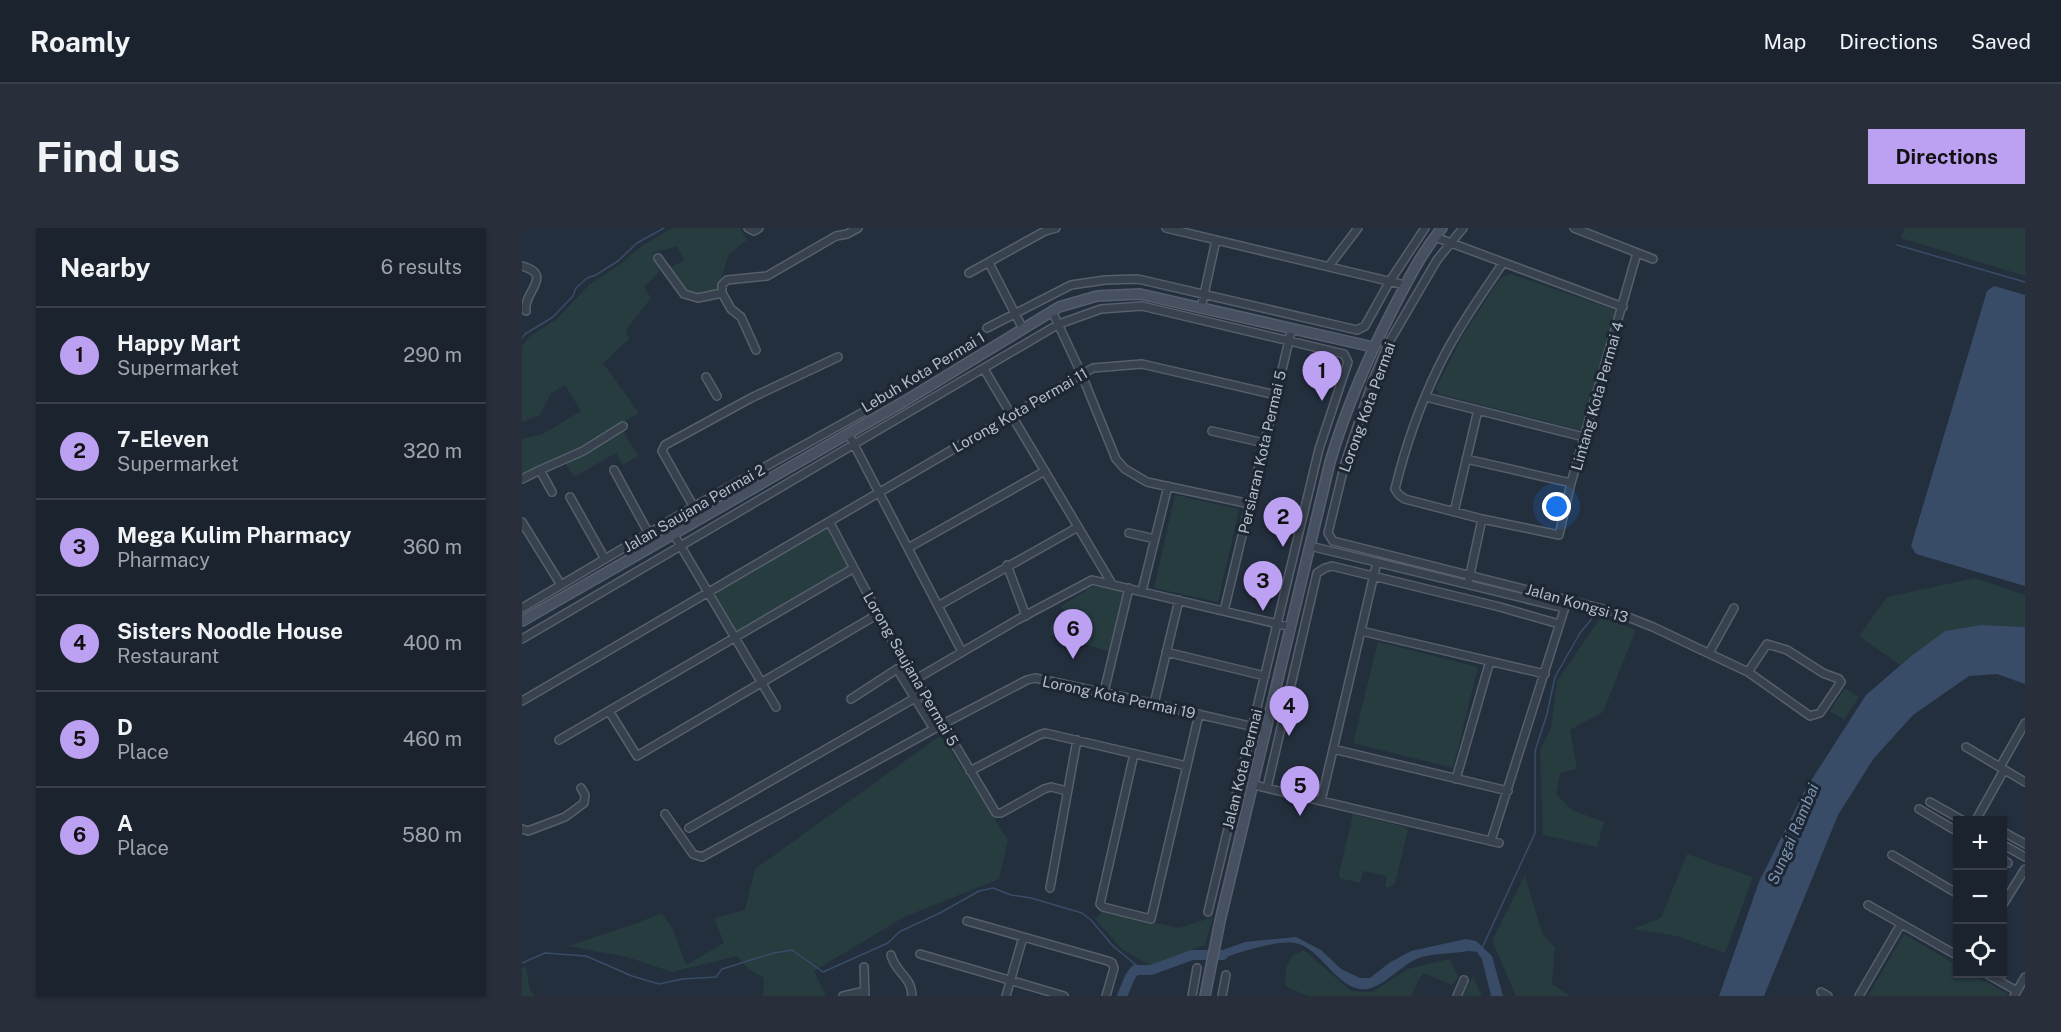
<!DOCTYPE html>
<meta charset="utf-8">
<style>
:root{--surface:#1b232e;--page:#282f3a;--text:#f1f3f6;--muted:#a0a4aa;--line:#39404a;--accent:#bca0f2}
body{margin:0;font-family:"Public Sans",sans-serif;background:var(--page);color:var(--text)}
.controls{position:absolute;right:18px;bottom:18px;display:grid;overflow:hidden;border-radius:0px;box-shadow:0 2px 4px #0004}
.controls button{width:54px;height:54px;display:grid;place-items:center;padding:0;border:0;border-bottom:2px solid var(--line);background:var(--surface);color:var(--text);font:30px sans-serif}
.you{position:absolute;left:1035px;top:279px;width:21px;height:21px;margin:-15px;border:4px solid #fff;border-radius:50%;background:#1a73e8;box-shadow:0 0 0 9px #1a73e833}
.badge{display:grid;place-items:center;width:39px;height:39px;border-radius:50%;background:var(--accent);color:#111;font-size:20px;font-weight:700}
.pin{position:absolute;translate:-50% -50px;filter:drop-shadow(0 2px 3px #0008)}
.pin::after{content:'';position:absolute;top:32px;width:21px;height:18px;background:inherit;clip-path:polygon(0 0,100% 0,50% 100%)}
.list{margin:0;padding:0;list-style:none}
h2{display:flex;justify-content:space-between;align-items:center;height:78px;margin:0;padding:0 24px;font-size:26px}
h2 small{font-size:20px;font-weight:400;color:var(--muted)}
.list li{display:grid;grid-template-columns:39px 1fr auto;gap:18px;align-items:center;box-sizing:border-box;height:96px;padding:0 24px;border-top:2px solid var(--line)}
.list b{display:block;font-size:22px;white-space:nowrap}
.list p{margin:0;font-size:20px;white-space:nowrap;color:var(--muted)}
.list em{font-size:20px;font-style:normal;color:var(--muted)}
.icon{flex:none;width:33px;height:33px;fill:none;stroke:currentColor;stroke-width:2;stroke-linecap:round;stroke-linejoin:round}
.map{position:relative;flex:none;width:1503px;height:768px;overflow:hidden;border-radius:0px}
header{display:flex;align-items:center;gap:36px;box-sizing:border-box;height:84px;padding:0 30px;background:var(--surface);border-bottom:2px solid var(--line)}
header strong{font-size:28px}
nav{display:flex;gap:33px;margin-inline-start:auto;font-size:21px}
.intro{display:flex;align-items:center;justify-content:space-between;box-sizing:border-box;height:144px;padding:0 36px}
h1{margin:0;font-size:42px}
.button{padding:15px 27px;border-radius:0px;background:var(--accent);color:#111;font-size:21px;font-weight:700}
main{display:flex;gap:36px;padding:0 36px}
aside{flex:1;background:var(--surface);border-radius:0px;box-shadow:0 2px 4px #0004}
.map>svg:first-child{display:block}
</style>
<header>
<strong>Roamly</strong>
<nav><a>Map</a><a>Directions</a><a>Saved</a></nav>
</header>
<div class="intro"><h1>Find us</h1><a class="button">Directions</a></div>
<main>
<aside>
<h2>Nearby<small>6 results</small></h2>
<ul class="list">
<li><span class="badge">1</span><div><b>Happy Mart</b><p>Supermarket</p></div><em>290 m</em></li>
<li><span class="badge">2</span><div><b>7-Eleven</b><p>Supermarket</p></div><em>320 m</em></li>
<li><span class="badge">3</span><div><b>Mega Kulim Pharmacy</b><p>Pharmacy</p></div><em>360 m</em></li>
<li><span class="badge">4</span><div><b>Sisters Noodle House</b><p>Restaurant</p></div><em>400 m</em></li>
<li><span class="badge">5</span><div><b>D</b><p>Place</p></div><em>460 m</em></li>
<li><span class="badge">6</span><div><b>A</b><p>Place</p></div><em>580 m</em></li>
</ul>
</aside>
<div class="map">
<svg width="1503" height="768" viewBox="0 0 1503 768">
<rect width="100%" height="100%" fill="#242f3e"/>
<path fill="#263c3f" d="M150 0H218L225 12 207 26 195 63 176 67 164 64 147 40 162 33 155 18 130 25 138 43 122 59 129 70 104 102 107 111 81 135 117 185 101 194 99 200 116 228 101 237 94 225 52 249 42 234 0 245V211L21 206 59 183 43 157 29 165 18 187 0 194V118L7 109 35 91 67 57 100 35 120 18Z
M1382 0H1503V48L1379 10Z
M989 46 1096 83 1061 203 917 166 914 160 941 107 979 49Z
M653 267 717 281 696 374 632 360Z
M309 297 332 336 215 404 191 367Z
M1453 350 1503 367V399L1459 397 1388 429 1378 437 1337 408 1365 369Z
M571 358 583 359 601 364 587 423 527 407 529 396 544 385 539 378Z
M1079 389 1114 402 1081 484 1048 502 1055 541 1038 545 1034 566 1050 582 1082 594 1075 619 1021 607 1018 522 1029 500 1035 453Z
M856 414 956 439 931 540 831 515Z
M1323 460 1337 469 1322 492 1308 483Z
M419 507 486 612 477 651 382 689 292 743 304 768H241L242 750 226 741 215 728 150 744 105 729 46 718 115 695 140 685 151 701 164 737 202 715 192 690 223 682 233 641Z
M831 586 883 599 886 602 873 656 866 660 863 659 865 648 841 643 838 655 818 650 817 646Z
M1165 626 1231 649 1203 725 1155 708 1111 701 1139 690Z
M1003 647 1020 705 1033 719 1030 756 1048 768H994L970 713Z
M581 683 657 700 691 689 683 717 628 737 600 721 573 691Z
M1382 706 1435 737 1436 746H1450L1486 766 1485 768H1346Z
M782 722 829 763 850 764 886 741 927 731 937 749 930 757 902 745 898 749 889 768H786L763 758 764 740 771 727Z
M4 739 8 762 13 768H0V740Z
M951 748 960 768H941Z"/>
<path fill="#394c67" d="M1472 58 1503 67V358L1394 326 1389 318 1465 63Z
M1459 397 1503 399V456L1475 446 1447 448 1391 487 1352 530 1316 587 1242 768H1197L1237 654 1283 562 1344 467 1388 429 1423 403Z
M774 709 799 722 819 741 838 750H848L867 735 889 723 944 711 954 713 970 728 981 768H969L960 731 955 724 947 723C935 725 906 726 897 730 880 736 863 758 845 761 816 765 799 719 773 715 754 712 714 725 696 732L698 723 723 714Z"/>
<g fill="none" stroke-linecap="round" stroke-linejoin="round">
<path stroke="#394c67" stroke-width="1.5" d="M1375 17 1503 54
M0 110 3 106 31 89 51 68 54 60 65 50 74 47 96 33 115 15 142 0
M960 720 1013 605V523L1025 486 1033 449 1058 405 1073 387
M0 735 23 725 64 728 110 748 137 756 160 751 194 749 200 741 252 725 270 722 301 744 366 715 377 704 418 685 457 663 471 660 489 667 509 670 560 685 569 692 591 718 620 742"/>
<path stroke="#394c67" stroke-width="10" d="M600 768 608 749 613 742H629L670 727H701"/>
<g stroke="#565f6c" stroke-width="10">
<path id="street" d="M226 0 232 3 237 0
M644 0 883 57
M941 0 915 32 866 116 850 154 823 235 806 305 811 313 1093 384 1131 399 1226 444 1288 488 1298 485 1319 454 1317 451 1301 445 1265 422 1245 416 1226 444
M1052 0 1131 31
M913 9 1101 79
M136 30 162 66 176 70 200 65
M467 35 501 101
M981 35C959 67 932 106 916 140 897 179 883 220 873 261L877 267 883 271 960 291 1037 307 1049 255 1115 25
M0 38C33 47 0 65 4 83
M807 38 836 0
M447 45 523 3 534 0
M679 80 694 12
M530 83 559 145 594 231 603 241 625 254 728 276
M465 100 549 57 583 52 616 51 835 102 843 98 868 53 903 0
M234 122 219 89 209 81 200 65V57L205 52 245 48 314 8 325 6 336 0
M462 141 590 356
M184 149 195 168
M904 169 1062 209
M690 203 742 215
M326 205 440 424
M944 231 1049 255
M18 242 61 223 101 198
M92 242 127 306
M0 251 18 242 30 264
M48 269 83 331
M932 284 956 182
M178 290 140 223 143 217 229 170 316 129
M0 294 39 357
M308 295 370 412 474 585H479L522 561 529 559 545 563
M151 305 254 479
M607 305 633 311
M788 318 1042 380
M386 320 523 243
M485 337 504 388
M947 351 960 291
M620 363 646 258
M416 378 556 299
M0 380 171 279 345 182
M702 383 770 100
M839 403 1023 446
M0 411 537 96 579 81 620 78 822 126 826 134 797 221 686 684
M644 424 743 448
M1187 425 1212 380
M394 451 495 392 570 352 769 399
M582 464 607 360
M329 471 375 441 412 501
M0 473 548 153 571 140 620 136 754 167
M632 476 657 372
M87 483 115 528 356 386
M37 512 332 340
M1444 519 1503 554
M811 521 986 563
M612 526 578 676 581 679 629 691 677 486
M1478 539 1503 495
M448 543 517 507 523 505 665 538
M934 551 968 433
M732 557 977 615
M745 560 795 345 803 340 810 338 978 379 1037 396
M799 573 855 334
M1408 574 1440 592
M1397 581 1436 604
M143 586 171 626 180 629 421 496 505 452 513 450 606 470 745 502
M1454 592 1482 542
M167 600 393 470
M0 601 6 603 43 589 62 575 63 567 59 560
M1480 603 1503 616
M969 613 1044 376
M1480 616 1503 629
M1370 627 1436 666
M1480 631 1486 635
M528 660 555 512
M1346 677 1436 728
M1480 678 1503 641
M445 693 586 733 590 735 592 740 584 768
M398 726 542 768
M369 727C374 746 389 747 390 768
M342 739 343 768
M1465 746 1495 763
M1299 764 1306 768
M321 768 343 763
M484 768 501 709
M670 768 675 740
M700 768 704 747
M935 768 942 752
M1337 768 1379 696
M1492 768 1503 749"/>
</g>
<g stroke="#565f6c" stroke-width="12">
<path id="secondary" d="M0 393 383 173 537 79 575 68 618 66 851 119
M683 768 698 693 808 234C824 180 846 129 872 79 886 52 900 24 920 0"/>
</g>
<use href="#street" stroke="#38414e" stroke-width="7"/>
<use href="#secondary" stroke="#465061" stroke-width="9"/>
</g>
<g text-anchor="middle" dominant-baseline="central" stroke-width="6" stroke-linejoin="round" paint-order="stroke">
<g font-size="15" fill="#b4bcc9" stroke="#1d2633">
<text transform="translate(401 144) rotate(-31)">Lebuh Kota Permai 1</text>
<text transform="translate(1075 168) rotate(-74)">Lintang Kota Permai 4</text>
<text transform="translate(845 179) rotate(-70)">Lorong Kota Permai</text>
<text transform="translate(498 182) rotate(-30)">Lorong Kota Permai 11</text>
<text transform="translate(740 224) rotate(-77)">Persiaran Kota Permai 5</text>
<text transform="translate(172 280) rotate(-30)">Jalan Saujana Permai 2</text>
<text transform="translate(1055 375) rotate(16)">Jalan Kongsi 13</text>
<text transform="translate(389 441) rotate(60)">Lorong Saujana Permai 5</text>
<text transform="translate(597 469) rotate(12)">Lorong Kota Permai 19</text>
<text transform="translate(720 541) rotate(-76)">Jalan Kota Permai</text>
</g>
<g font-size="16" font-style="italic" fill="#7c92b1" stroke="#1d2633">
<text transform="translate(1271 606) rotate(-67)">Sungai Rambai</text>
</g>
</g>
</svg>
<div class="controls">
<button>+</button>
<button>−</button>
<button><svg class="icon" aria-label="locate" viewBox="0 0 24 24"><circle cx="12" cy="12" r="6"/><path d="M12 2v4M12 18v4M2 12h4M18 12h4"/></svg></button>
</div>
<div class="you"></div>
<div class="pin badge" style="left:800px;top:173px">1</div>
<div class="pin badge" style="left:761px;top:319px">2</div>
<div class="pin badge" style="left:741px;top:383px">3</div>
<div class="pin badge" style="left:767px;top:508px">4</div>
<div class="pin badge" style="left:778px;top:588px">5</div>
<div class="pin badge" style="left:551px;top:431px">6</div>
</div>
</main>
